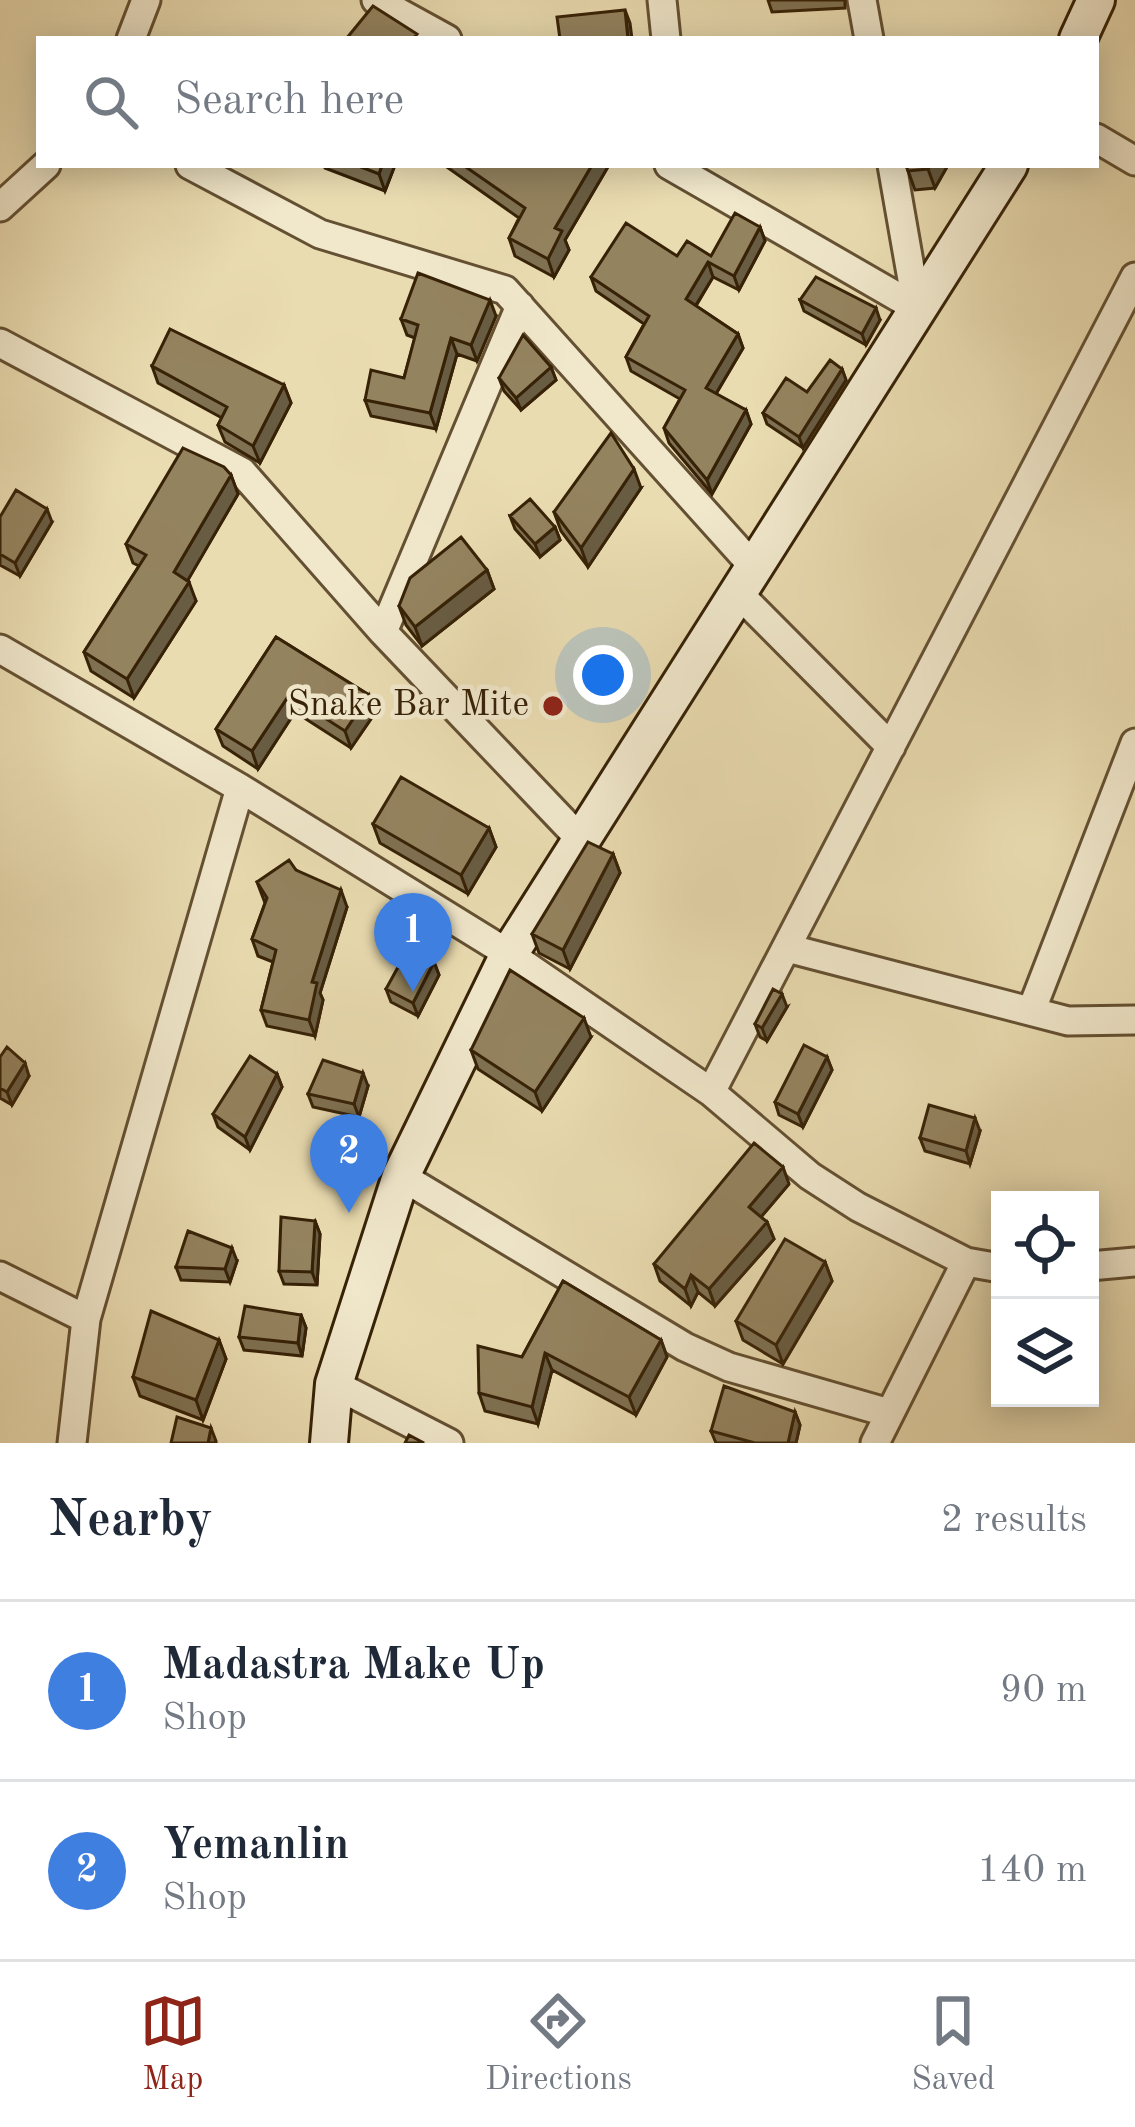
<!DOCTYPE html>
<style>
:root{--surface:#fff;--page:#f6f6f7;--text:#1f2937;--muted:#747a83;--line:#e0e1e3;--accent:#8f2418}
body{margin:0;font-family:"Old Standard TT",serif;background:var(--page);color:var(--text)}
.controls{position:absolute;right:36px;bottom:36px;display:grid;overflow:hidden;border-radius:0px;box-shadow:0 6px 30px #0003}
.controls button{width:108px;height:108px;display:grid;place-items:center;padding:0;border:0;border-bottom:3px solid var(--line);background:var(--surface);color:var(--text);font:60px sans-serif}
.you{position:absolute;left:603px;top:675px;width:42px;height:42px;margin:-30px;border:9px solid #fff;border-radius:50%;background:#1a73e8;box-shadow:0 0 0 18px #1a73e833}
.badge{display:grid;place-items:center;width:78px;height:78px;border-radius:50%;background:var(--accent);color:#fff;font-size:39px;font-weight:700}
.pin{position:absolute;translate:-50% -99px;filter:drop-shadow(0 3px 6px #0008)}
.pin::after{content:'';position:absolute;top:63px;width:42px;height:36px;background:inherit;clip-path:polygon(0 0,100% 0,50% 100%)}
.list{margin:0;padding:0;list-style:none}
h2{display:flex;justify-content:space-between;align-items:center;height:156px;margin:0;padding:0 48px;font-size:51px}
h2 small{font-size:39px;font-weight:400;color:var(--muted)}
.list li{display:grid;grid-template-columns:78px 1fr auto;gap:36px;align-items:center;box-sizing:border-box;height:180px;padding:0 48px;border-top:3px solid var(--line)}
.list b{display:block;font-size:45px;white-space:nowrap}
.list p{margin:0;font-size:39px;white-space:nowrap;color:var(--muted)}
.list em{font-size:39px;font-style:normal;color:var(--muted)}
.icon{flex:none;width:66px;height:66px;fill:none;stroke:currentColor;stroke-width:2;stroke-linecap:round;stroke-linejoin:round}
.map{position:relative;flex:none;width:1135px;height:1443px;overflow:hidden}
.search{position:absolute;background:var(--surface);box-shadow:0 6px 30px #0003;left:36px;right:36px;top:36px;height:132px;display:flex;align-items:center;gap:30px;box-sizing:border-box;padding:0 42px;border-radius:0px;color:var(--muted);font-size:45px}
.sheet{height:516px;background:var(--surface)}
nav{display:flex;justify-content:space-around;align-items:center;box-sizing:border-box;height:168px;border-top:3px solid var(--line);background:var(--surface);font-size:33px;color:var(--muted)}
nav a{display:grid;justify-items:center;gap:6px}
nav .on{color:var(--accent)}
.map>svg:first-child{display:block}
</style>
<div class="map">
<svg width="1135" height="1443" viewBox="0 0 1135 1443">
<rect width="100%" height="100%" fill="#eadcb1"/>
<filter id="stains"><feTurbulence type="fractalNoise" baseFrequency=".00167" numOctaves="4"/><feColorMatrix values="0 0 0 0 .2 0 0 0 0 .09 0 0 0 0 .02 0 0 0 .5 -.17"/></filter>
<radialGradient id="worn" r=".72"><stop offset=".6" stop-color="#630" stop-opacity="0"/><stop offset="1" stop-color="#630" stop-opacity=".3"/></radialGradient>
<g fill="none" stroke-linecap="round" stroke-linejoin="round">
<g stroke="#645032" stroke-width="33">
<path id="street" d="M376 0 447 39
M662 0 666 39
M862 0 869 39
M131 39 146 0
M1096 138 1135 161
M190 165 320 234 505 290 752 565
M669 165 917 308
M892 165 917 308
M0 207 46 165
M0 343 242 472 383 632 582 841
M737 592 891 747
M383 632 520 306
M0 649 240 788 509 954 711 1092 810 1176 858 1207 966 1262 1000 1268
M787 948 1068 1021 1135 1020
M1032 1009 1135 743
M711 1092 1135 277
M401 1176 685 1347 729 1367 889 1413
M1090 1266 1135 1262
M0 1276 86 1319
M334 1384 449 1443
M72 1443 86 1319 240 788
M875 1443 966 1262"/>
</g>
<g stroke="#372207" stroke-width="42">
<path id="secondary" d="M1078 39 1096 0
M329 1443 334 1384 401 1176 509 954 1009 165"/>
</g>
<use href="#street" stroke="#f1e8cc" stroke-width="27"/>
<use href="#secondary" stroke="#f1e8cc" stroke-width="36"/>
</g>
<path fill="#7f7152" stroke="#372207" stroke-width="3" d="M768 0H845V8L772 12Z
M324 165H395L385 191 325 168Z
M444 165H609L565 240 569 250 554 277 515 256 509 238 519 218Z
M906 165H948L935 188 915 190Z
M760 227 765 241 739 290 713 277 696 306 738 334 743 348 716 394 746 410 751 424 712 494 669 443 664 428 680 399 631 371 626 357 644 324 596 291 591 277 677 256H711Z
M800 300 880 320 866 345 804 311Z
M496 316 477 361 457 354 436 429 371 416 365 400 404 378 415 338 407 335 401 319Z
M152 366 284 385 291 403 260 463 225 442 218 425 222 418 158 383Z
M551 367 556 380 521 410 504 391 499 378Z
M842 369 846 380 803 448 767 424 763 413 807 392Z
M231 475 238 494 187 581 196 601 134 698 91 671 84 652 139 566 133 563 126 544Z
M641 488 588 567 561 531 554 512Z
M510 516 555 527 560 540 540 557 515 529Z
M0 517 52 522 20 576 0 565Z
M487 570 494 589 422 646 406 625 399 606Z
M276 637 369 695 375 713 351 748 295 712 258 769 223 746 216 729Z
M373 824 489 828 496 847 468 894 380 843Z
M613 854 620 873 570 969 539 953 532 934Z
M296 870 347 907 320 993 323 1000 315 1036 267 1026 261 1010 273 962 258 956 252 939 265 903 257 882Z
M434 962 439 975 418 1016 391 1002 386 989Z
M787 1007 767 1041 760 1037 755 1024Z
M591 1037 542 1111 478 1069 471 1050Z
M0 1057 29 1076 12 1105 0 1098Z
M827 1057 832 1070 803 1127 779 1115 775 1102Z
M277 1074 282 1087 250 1150 218 1127 213 1114Z
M368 1086 359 1117 313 1107 308 1094Z
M980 1131 970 1164 925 1151 920 1138Z
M789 1184 761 1217 767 1222 774 1239 715 1306 698 1292 691 1306 660 1281 654 1264Z
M315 1221 320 1234 317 1285 284 1284 279 1271Z
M237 1261 230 1282 181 1280 176 1267Z
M825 1262 832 1281 783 1364 743 1340 736 1321Z
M563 1281 661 1340 667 1357 636 1415 552 1370 538 1424 485 1411 479 1393 522 1357Z
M301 1315 306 1328 302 1356 244 1350 239 1337Z
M219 1340 226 1359 203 1420 140 1396 133 1377Z
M795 1412 800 1425 796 1443H716L711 1431Z"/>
<path fill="#685c42" stroke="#372207" stroke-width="3" d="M625 10 630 23 632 39H628Z
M382 165H395L385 191 379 174Z
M592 165H609L565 240 569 250 554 277 548 259 555 228Z
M930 165H948L935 188 928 169Z
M760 227 765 241 739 290 734 276Z
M708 262 713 277 691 313 686 299Z
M490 300 496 316 477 361 471 345Z
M876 308 880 320 866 345 862 334Z
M738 334 743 348 711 402 706 388Z
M451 338 457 354 436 429 430 413Z
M551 367 556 380 521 410 516 398Z
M842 369 846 380 803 448 799 437Z
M284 385 291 403 260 463 253 446Z
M746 410 751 424 712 494 707 480Z
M634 469 641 488 588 567 581 548Z
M231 475 238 494 181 592 174 572Z
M47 509 52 522 20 576 15 563Z
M555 527 560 540 540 557 535 544Z
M487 570 494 589 422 646 415 627Z
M189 582 196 601 134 698 127 679Z
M289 695 295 712 258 769 252 751Z
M369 695 375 713 351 748 345 731Z
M489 828 496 847 468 894 461 875Z
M613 854 620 873 570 969 563 950Z
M341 890 347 907 320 993 323 1000 315 1036 309 1020 312 982Z
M434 962 439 975 418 1016 413 1003Z
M782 994 787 1007 767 1041 762 1028Z
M584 1018 591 1037 542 1111 535 1092Z
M827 1057 832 1070 803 1127 798 1114Z
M25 1063 29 1076 12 1105 7 1092Z
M363 1073 368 1086 359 1117 354 1104Z
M277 1074 282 1087 250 1150 245 1137Z
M975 1118 980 1131 970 1164 966 1151Z
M783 1167 789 1184 755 1224 749 1207Z
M315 1221 320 1234 317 1285 312 1272Z
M767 1222 774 1239 715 1306 709 1289Z
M232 1248 237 1261 230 1282 225 1269Z
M825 1262 832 1281 783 1364 776 1345Z
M691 1275 698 1292 691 1306 685 1289Z
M301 1315 306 1328 302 1356 298 1343Z
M219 1340 226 1359 203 1420 196 1400Z
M661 1340 667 1357 636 1415 629 1397Z
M545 1353 552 1370 538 1424 532 1407Z
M795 1412 800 1425 796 1443H788Z
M211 1428 216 1441V1443H208Z"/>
<path fill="#94835f" stroke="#372207" stroke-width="3" d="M373 6 417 34 413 39H346Z
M625 10 628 39H560L557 17Z
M356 165H382L379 174Z
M463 165H592L555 228 562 231 548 259 509 238 525 208Z
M906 165H930L928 169 908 171Z
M735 213 760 227 734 276 708 262 686 299 738 334 706 388 746 410 707 480 664 428 685 390 626 357 649 316 591 277 626 223 677 256 687 241 711 256Z
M418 273 490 300 471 345 451 338 430 413 365 400 371 370 404 378 418 325 401 319Z
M816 277 876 308 862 334 800 300Z
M170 329 284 385 253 446 218 425 227 407 152 366Z
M523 335 551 367 516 398 499 378Z
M830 360 842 369 799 437 763 413 786 378 807 392Z
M611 433 634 469 581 548 554 512Z
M183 448 224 467 231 475 174 572 189 582 127 679 84 652 146 555 126 544Z
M16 490 47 509 15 563 0 554V517Z
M530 499 555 527 535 544 510 516Z
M461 537 487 570 415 627 399 606 410 578Z
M276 637 369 695 345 731 289 695 252 751 216 729Z
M401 777 489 828 461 875 373 824Z
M588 842 613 854 563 950 532 934Z
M289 860 296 870 341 890 312 982 317 983 309 1020 261 1010 276 950 252 939 267 898 257 882Z
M408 949 434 962 413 1003 386 989Z
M510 970 584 1018 535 1092 471 1050Z
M773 989 782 994 762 1028 755 1024Z
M804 1045 827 1057 798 1114 775 1102Z
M7 1047 25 1063 7 1092 0 1088V1057Z
M250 1056 277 1074 245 1137 213 1114Z
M323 1060 363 1073 354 1104 308 1094Z
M929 1105 975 1118 966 1151 920 1138Z
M754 1143 783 1167 749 1207 767 1222 709 1289 691 1275 685 1289 654 1264Z
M281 1217 315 1221 312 1272 279 1271Z
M188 1231 232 1248 225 1269 176 1267Z
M785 1239 825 1262 776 1345 736 1321Z
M563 1281 661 1340 629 1397 545 1353 532 1407 479 1393 478 1346 522 1357Z
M245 1306 301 1315 298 1343 239 1337Z
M151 1311 219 1340 196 1400 133 1377Z
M724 1386 795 1412 788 1443H755L711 1431Z
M177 1417 211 1428 208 1443H171Z
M409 1435 424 1443H405Z"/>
<circle fill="#8f2418" stroke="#f1e8cc" stroke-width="4.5" cx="553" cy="706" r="12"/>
<g text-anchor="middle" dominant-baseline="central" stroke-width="9" stroke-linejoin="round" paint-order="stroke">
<g font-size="36" fill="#372207" stroke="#f1e8cc" text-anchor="end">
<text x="529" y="706">Snake Bar Mite</text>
</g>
</g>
<rect width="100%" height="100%" filter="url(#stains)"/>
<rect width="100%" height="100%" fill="url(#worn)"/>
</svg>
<div class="controls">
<button><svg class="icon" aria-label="locate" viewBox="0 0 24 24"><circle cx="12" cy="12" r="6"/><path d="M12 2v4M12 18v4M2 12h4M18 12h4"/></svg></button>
<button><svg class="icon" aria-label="layers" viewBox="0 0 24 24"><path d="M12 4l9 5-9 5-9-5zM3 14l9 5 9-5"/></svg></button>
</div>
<div class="you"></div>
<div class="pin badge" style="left:413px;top:992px;background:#3f7fe0">1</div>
<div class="pin badge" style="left:349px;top:1213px;background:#3f7fe0">2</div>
<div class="search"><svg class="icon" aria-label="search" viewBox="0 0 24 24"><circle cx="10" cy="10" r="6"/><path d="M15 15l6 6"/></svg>Search here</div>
</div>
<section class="sheet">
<h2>Nearby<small>2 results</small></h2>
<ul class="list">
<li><span class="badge" style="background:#3f7fe0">1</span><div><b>Madastra Make Up</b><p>Shop</p></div><em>90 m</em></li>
<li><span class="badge" style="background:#3f7fe0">2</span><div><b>Yemanlin</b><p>Shop</p></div><em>140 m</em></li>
</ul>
</section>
<nav>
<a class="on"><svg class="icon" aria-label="map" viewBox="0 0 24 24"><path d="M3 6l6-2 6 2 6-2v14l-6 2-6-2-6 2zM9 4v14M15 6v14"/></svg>Map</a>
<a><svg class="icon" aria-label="directions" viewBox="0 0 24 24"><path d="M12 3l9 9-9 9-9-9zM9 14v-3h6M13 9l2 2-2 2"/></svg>Directions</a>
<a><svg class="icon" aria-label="saved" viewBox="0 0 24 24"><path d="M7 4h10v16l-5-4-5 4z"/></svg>Saved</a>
</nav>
